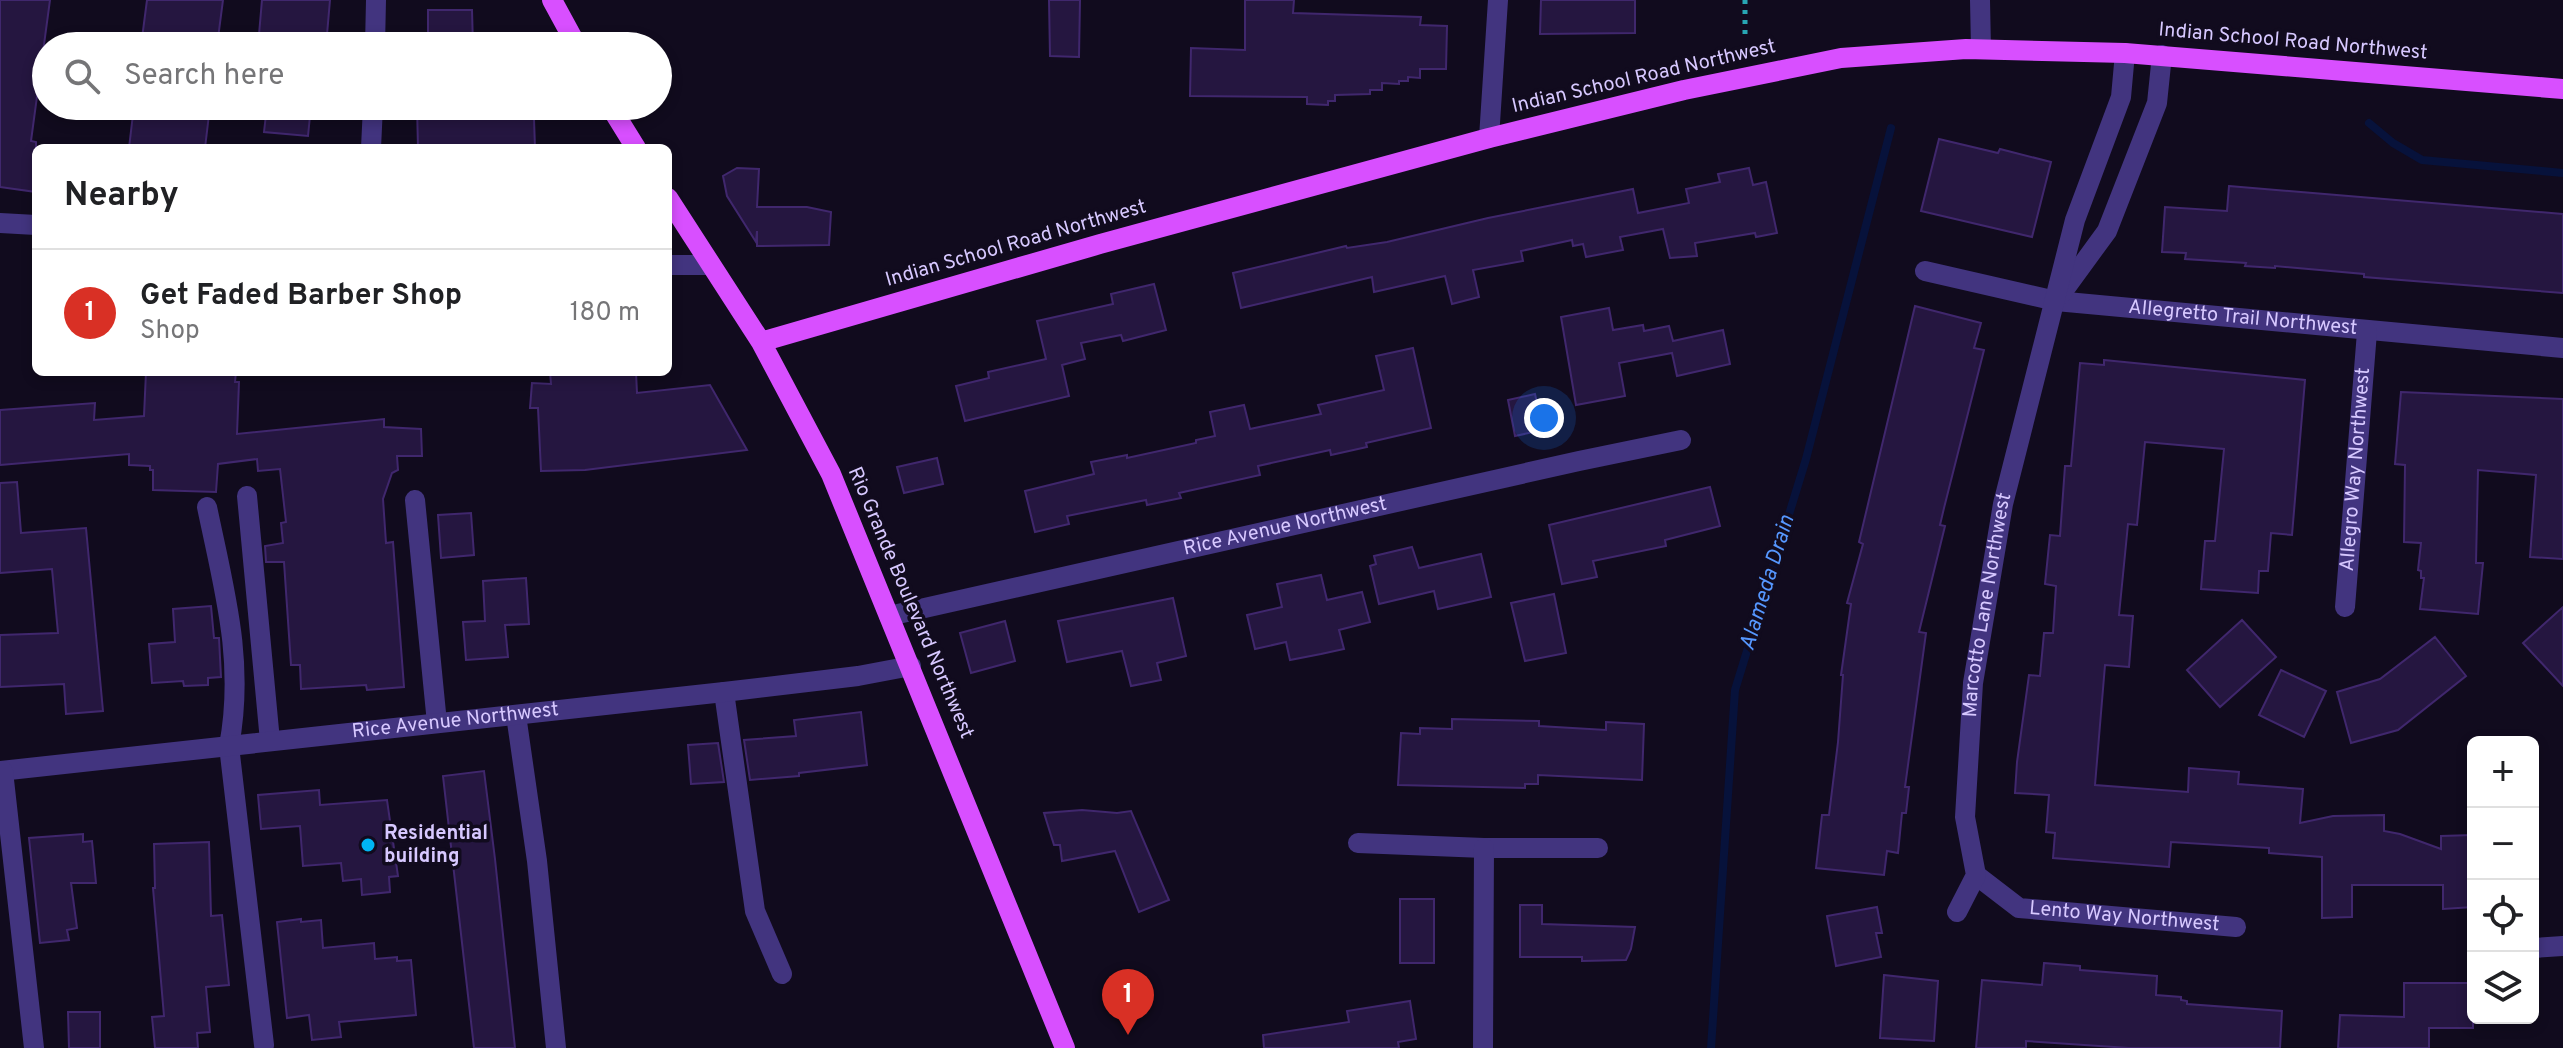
<!DOCTYPE html>
<meta charset="utf-8">
<style>
:root{--surface:#fff;--page:#f2f2f2;--text:#202124;--muted:#757577;--line:#e0e0e0;--accent:#d93025}
body{margin:0;font-family:Overpass,sans-serif;background:var(--page);color:var(--text)}
.controls{position:absolute;right:24px;bottom:24px;display:grid;overflow:hidden;border-radius:12px;box-shadow:0 4px 12px #0003}
.controls button{width:72px;height:72px;display:grid;place-items:center;padding:0;border:0;border-bottom:2px solid var(--line);background:var(--surface);color:var(--text);font:40px sans-serif}
.you{position:absolute;left:1544px;top:418px;width:28px;height:28px;margin:-20px;border:6px solid #fff;border-radius:50%;background:#1a73e8;box-shadow:0 0 0 12px #1a73e833}
.badge{display:grid;place-items:center;width:52px;height:52px;border-radius:50%;background:var(--accent);color:#fff;font-size:26px;font-weight:700}
.pin{position:absolute;translate:-50% -66px;filter:drop-shadow(0 2px 4px #0008)}
.pin::after{content:'';position:absolute;top:42px;width:28px;height:24px;background:inherit;clip-path:polygon(0 0,100% 0,50% 100%)}
.list{margin:0;padding:0;list-style:none}
h2{display:flex;justify-content:space-between;align-items:center;height:104px;margin:0;padding:0 32px;font-size:34px}
h2 small{font-size:26px;font-weight:400;color:var(--muted)}
.list li{display:grid;grid-template-columns:52px 1fr auto;gap:24px;align-items:center;box-sizing:border-box;height:128px;padding:0 32px;border-top:2px solid var(--line)}
.list b{display:block;font-size:30px;white-space:nowrap}
.list p{margin:0;font-size:26px;white-space:nowrap;color:var(--muted)}
.list em{font-size:26px;font-style:normal;color:var(--muted)}
.icon{flex:none;width:44px;height:44px;fill:none;stroke:currentColor;stroke-width:2;stroke-linecap:round;stroke-linejoin:round}
.map{position:relative;flex:none;width:2563px;height:1048px;overflow:hidden}
.search{position:absolute;background:var(--surface);box-shadow:0 4px 12px #0003;left:32px;top:32px;width:640px;height:88px;display:flex;align-items:center;gap:20px;box-sizing:border-box;padding:0 28px;border-radius:44px;color:var(--muted);font-size:30px}
.panel{position:absolute;background:var(--surface);box-shadow:0 4px 12px #0003;left:32px;top:144px;width:640px;height:232px;border-radius:12px}
.map>svg:first-child{display:block}
</style>
<div class="map">
<svg width="2563" height="1048" viewBox="0 0 2563 1048">
<rect width="100%" height="100%" fill="#110b1e"/>
<g fill="none" stroke-linecap="round" stroke-linejoin="round">
<path stroke="#07123b" stroke-width="8" d="M2369 123 2393 143 2422 160 2563 173
M1711 1048 1735 690 1806 459 1891 128"/>
</g>
<path fill="#251640" stroke="#40276d" stroke-width="2" d="M0 0H50L31 141 36 142V192L0 187Z
M147 0H223L217 46H141Z
M262 0H330L326 46H258Z
M1049 0H1080L1079 57 1050 56Z
M1245 0H1294L1293 13 1421 17 1420 25 1447 26 1446 69H1420V78L1408 77V81H1399V84L1382 83V90H1370V94L1335 95V101H1328V105L1307 104V97L1190 96 1191 48 1245 50Z
M1541 0H1635V33L1540 34Z
M428 10H472L473 46H428Z
M134 106H210L205 148H129Z
M267 106H311L308 136 264 132Z
M417 106H518V119H534L535 148H418Z
M1939 139 1998 153 2000 149 2051 162 2032 237 1921 211Z
M737 168 759 169 757 207H807L831 212 829 245 757 246V231L756 242 727 196 723 176Z
M1749 168 1753 185 1766 182 1777 233 1756 237 1755 233 1695 243 1697 256 1670 258 1663 229 1620 237 1623 250 1586 257 1583 244 1573 246 1572 240 1521 251 1523 261 1473 270 1479 297 1452 304 1445 276 1374 292 1372 277 1241 308 1233 273 1346 246 1347 248 1387 242 1488 218 1633 189 1638 213 1689 203 1686 189 1720 182 1718 174Z
M2229 186 2563 214V293L2364 277V274L2275 266V268L2245 266 2246 263 2185 259 2186 253 2162 252 2165 207 2227 211Z
M1154 284 1166 330 1123 341 1121 335 1081 343 1085 359 1062 365 1069 396 965 421 956 386 989 378 988 372 1046 359 1037 321 1113 304 1111 294Z
M1915 306 1981 323 1974 348 1984 350 1944 508 1940 525 1945 526 1919 632 1926 633 1905 787H1909L1906 813H1902L1898 853 1887 851 1884 875 1816 868 1822 815H1829L1838 742 1843 675H1841L1851 604 1847 603 1863 544 1859 542Z
M1609 308 1613 330 1643 325 1644 331 1669 326 1673 341 1723 330 1730 364 1677 376 1672 353 1619 363 1625 396 1576 405 1561 317Z
M1413 348 1431 428 1366 443 1367 447 1331 455 1330 450 1258 466 1260 475 1179 493 1181 498 1147 505 1146 500 1067 516 1069 524 1035 532 1025 491 1094 474 1091 462 1127 455V458L1196 443V440L1215 436 1210 412 1244 405 1250 429 1321 414 1318 405 1384 390 1376 356Z
M2104 360 2305 380 2292 535 2271 533 2268 571H2259L2258 593 2201 589 2205 541H2215L2224 449 2145 442 2137 525 2128 524 2119 615 2133 616 2129 667 2105 665 2095 785 2188 792 2189 768 2239 772 2238 784 2303 789 2300 823 2333 816 2384 815V831L2400 834 2441 849V836L2473 835V907L2443 909V885H2352V917L2322 918V857L2269 853V848L2171 842 2169 867 2053 858 2055 833 2046 832 2049 795 2015 793 2017 762 2029 675 2040 676 2044 633H2053L2056 586 2045 584 2050 535 2060 536 2065 466H2071L2080 363 2104 365Z
M146 372H236L235 382H239L237 434 384 419V427L421 429 422 456H397L398 470 392 473 383 499 386 543 393 542 404 687 367 690 366 685 301 689 300 665H291L284 562H266L265 546 283 543 281 523 286 522 280 469 258 471 257 459 218 464 216 492 153 490V470H150V466L129 465V454L0 465V410L95 403 94 420 144 416Z
M550 372H636L637 393 710 385 747 450 585 470 541 471 538 408H530L532 383 551 384Z
M2401 392 2563 399V559L2530 557 2536 475 2478 470 2476 563H2483L2478 614 2420 609 2424 578H2421V571L2418 570 2421 543 2404 542 2405 465 2395 464Z
M1535 394 1543 430 1515 436 1508 400Z
M937 458 943 484 904 493 897 467Z
M17 482 21 533 86 528 103 711 66 714 64 684 0 687V635L58 633 52 569 0 573V483Z
M1710 487 1720 526 1665 540 1666 546 1593 561 1597 577 1562 584 1549 525Z
M471 513 474 555 441 558 438 515Z
M1412 547 1419 568 1481 554 1491 597 1438 609 1434 591 1379 604 1370 566 1376 564 1374 556Z
M1321 575 1327 600 1362 592 1370 622 1339 630 1344 649 1321 654 1290 660 1286 642 1255 649 1247 615 1282 607 1277 584Z
M526 578 529 624 505 625 508 657 466 660 463 622 485 621 483 581Z
M1554 594 1566 653 1525 661 1511 603Z
M1173 598 1186 656 1157 663 1161 680 1131 686 1122 651 1067 662 1058 621Z
M211 606 214 638H219L221 677 208 678V685L184 686 183 681 152 683 149 644 175 642 173 609Z
M2563 607V686L2523 643Z
M2242 620 2276 657 2220 707 2187 670Z
M1005 621 1015 661 971 673 960 633Z
M2435 637 2466 676 2398 730 2351 743 2337 692 2380 679Z
M2281 670 2326 691 2304 737 2259 715Z
M861 712 867 765 799 773V776L750 780 744 740 796 736 794 720Z
M1452 719 1539 721V726L1606 730V722L1644 724 1642 780 1538 775V784H1525V788L1398 785 1401 733 1420 734V728L1452 729Z
M718 743 724 782 691 784 688 745Z
M484 771 495 859 515 1048H474L443 776Z
M319 790 320 805 387 800 398 876 389 877 390 892 362 895 361 879 343 881 341 863 303 866 300 826 261 829 258 795Z
M1082 810 1117 813 1131 811 1169 900 1139 912 1115 851 1062 861 1060 845H1054L1044 813Z
M83 834V842L92 841 96 883H71L77 928 67 930 69 940 40 943 29 838Z
M209 842 211 916 222 915 229 985 206 987 210 1032 197 1033 198 1048H155L152 1017 164 1016 153 888H155L154 844Z
M1400 899H1434V963H1400Z
M1520 905H1542V924L1635 927 1631 949 1626 960 1582 961V957H1520Z
M1877 907 1882 933H1876L1881 957 1836 966 1827 916Z
M301 919V922L321 920 323 948 374 943 375 959 397 957V961L411 960 416 1015 339 1022 341 1037 312 1040 309 1015 287 1018 277 922Z
M2044 963 2080 966V970L2157 976 2156 995 2181 997V1000L2187 1001V1004L2282 1011 2280 1048H2129L2026 1041V1048H1976L1982 980 2042 985Z
M1884 975 1938 981 1934 1041 1880 1038Z
M2404 983H2473V1028H2429V1048H2338L2340 1015 2404 1017Z
M1410 1001 1416 1039 1398 1042 1399 1048H1264L1263 1035 1349 1022 1347 1011Z
M68 1012H100V1048H69Z"/>
<g fill="none" stroke-linecap="round" stroke-linejoin="round">
<path stroke="#28a6b3" stroke-width="5" stroke-dasharray="4 6" stroke-linecap="butt" d="M1745 34V0"/>
<g stroke="#42347f" stroke-width="20">
<path d="M1980 0 1981 49"/>
<path d="M375 46 376 0"/>
<path d="M1489 138 1498 0"/>
<path d="M371 148 373 106"/>
<path d="M0 223 36 225"/>
<path d="M668 265H711"/>
<path id="s1" d="M1925 271 2056 301 2563 348"/>
<path d="M2061 294 2107 231 2157 103 2162 55"/>
<path d="M247 496 270 741"/>
<path d="M415 500 437 723"/>
<path d="M207 507C224 589 245 661 229 746L264 1045"/>
<path id="s2" d="M2345 607 2367 332"/>
<path id="s3" d="M889 616 1579 461 1681 440"/>
<path d="M724 692 755 911 782 974"/>
<path d="M516 715 537 861 556 1048"/>
<path id="s4" d="M0 771 724 692 858 676 911 666"/>
<path d="M3 771 34 1048"/>
<path d="M1358 843 1484 848H1598"/>
<path id="s5" d="M1976 875 2019 908 2236 927"/>
<path id="s6" d="M1957 912 1976 875 1965 817 1973 683 2003 504 2075 220 2121 97 2125 53"/>
<path d="M2533 948 2563 946"/>
<path d="M1483 1048 1484 848"/>
</g>
<path stroke="#d84fff" stroke-width="20" d="M552 0 577 46
M610 106 636 148
M668 198 761 342 831 474 1065 1048
M761 342 1100 244 1489 138 1684 90 1841 58 1966 49 2125 53 2563 89"/>
</g>
<circle fill="#00b5f3" stroke="#110b1e" stroke-width="3" cx="368" cy="845" r="8"/>
<g text-anchor="middle" dominant-baseline="central" stroke-width="7" stroke-linejoin="round" paint-order="stroke">
<g font-size="20" fill="#d7c8ff" stroke="#110b1e">
<text transform="translate(2293 42) rotate(5)">Indian School Road Northwest</text>
<text transform="translate(1644 77) rotate(-13)">Indian School Road Northwest</text>
<text transform="translate(1016 244) rotate(-16)">Indian School Road Northwest</text>
<text stroke="none"><textPath href="#s1" startOffset="322">Allegretto Trail Northwest</textPath></text>
<text stroke="none"><textPath href="#s2" startOffset="138">Allegro Way Northwest</textPath></text>
<text stroke="none"><textPath href="#s3" startOffset="406">Rice Avenue Northwest</textPath></text>
<text transform="translate(910 603) rotate(67)">Rio Grande Boulevard Northwest</text>
<text stroke="none"><textPath href="#s6" startOffset="314">Marcotto Lane Northwest</textPath></text>
<text stroke="none"><textPath href="#s4" startOffset="458">Rice Avenue Northwest</textPath></text>
<text stroke="none"><textPath href="#s5" startOffset="160">Lento Way Northwest</textPath></text>
</g>
<g font-size="20" font-weight="bold" fill="#d7c8ff" stroke="#110b1e" text-anchor="start">
<text x="384" y="834">Residential<tspan x="384" dy="23">building</tspan></text>
</g>
<g font-size="22" font-style="italic" fill="#5697ff" stroke="#110b1e">
<text transform="translate(1768 583) rotate(-73)">Alameda Drain</text>
</g>
</g>
</svg>
<div class="controls">
<button>+</button>
<button>−</button>
<button><svg class="icon" aria-label="locate" viewBox="0 0 24 24"><circle cx="12" cy="12" r="6"/><path d="M12 2v4M12 18v4M2 12h4M18 12h4"/></svg></button>
<button><svg class="icon" aria-label="layers" viewBox="0 0 24 24"><path d="M12 4l9 5-9 5-9-5zM3 14l9 5 9-5"/></svg></button>
</div>
<div class="you"></div>
<div class="pin badge" style="left:1128px;top:1035px">1</div>
<div class="search"><svg class="icon" aria-label="search" viewBox="0 0 24 24"><circle cx="10" cy="10" r="6"/><path d="M15 15l6 6"/></svg>Search here</div>
<section class="panel">
<h2>Nearby<small></small></h2>
<ul class="list">
<li><span class="badge">1</span><div><b>Get Faded Barber Shop</b><p>Shop</p></div><em>180 m</em></li>
</ul>
</section>
</div>
